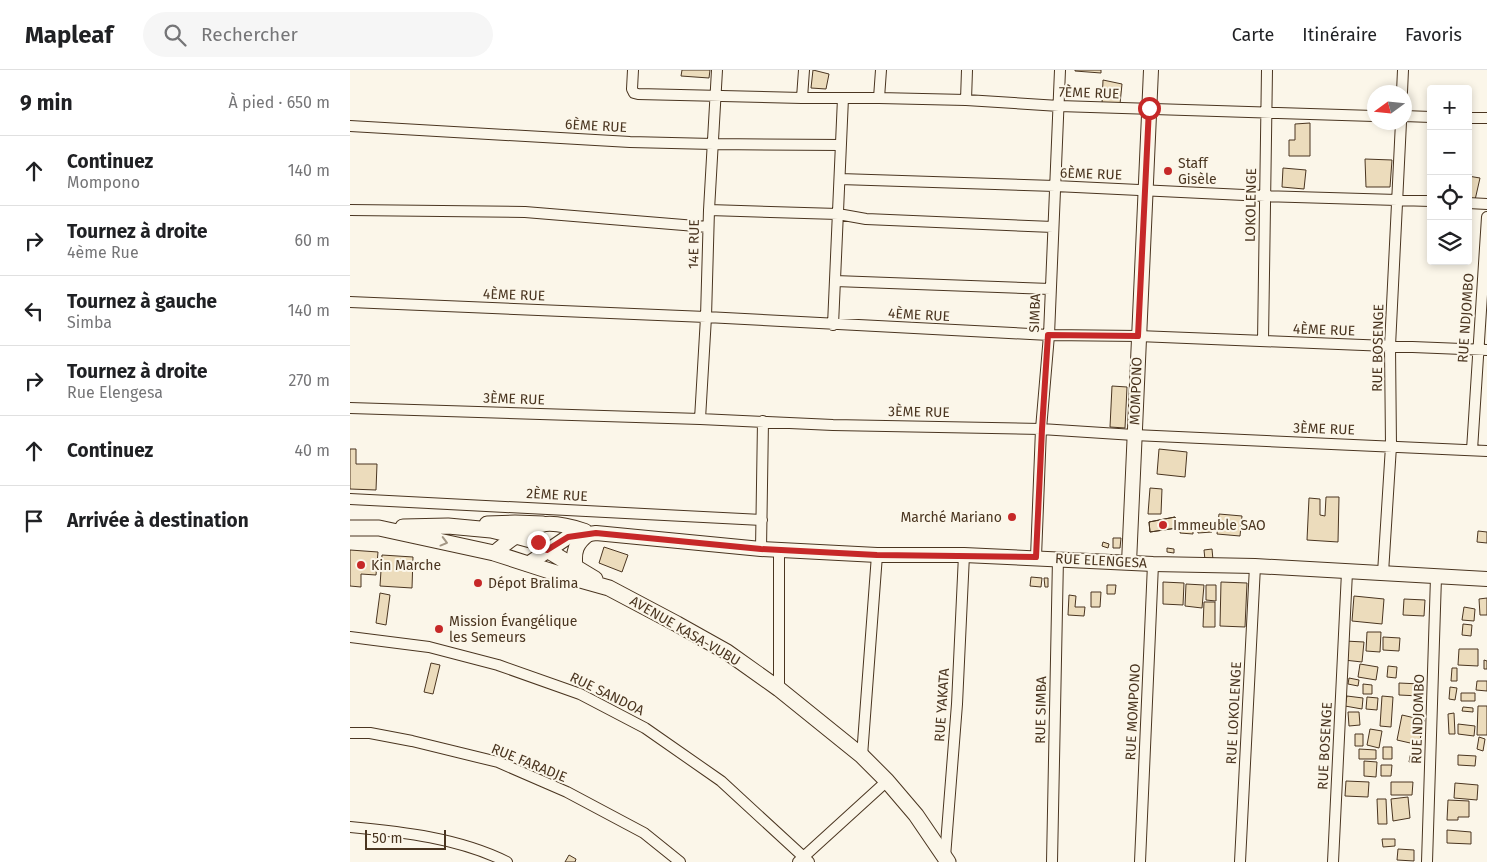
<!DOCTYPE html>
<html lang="fr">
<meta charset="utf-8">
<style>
:root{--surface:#fff;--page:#f6f6f6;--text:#202124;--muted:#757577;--line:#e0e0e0}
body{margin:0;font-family:"Fira Sans",sans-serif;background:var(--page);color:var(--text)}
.controls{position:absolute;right:15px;top:15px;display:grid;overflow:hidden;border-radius:5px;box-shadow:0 2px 8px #0003}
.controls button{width:45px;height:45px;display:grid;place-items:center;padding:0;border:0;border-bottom:1px solid var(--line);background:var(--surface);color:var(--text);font:25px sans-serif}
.compass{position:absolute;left:1017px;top:15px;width:45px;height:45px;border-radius:50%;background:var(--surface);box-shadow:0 2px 8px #0003;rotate:255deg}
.scale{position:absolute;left:15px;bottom:12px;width:81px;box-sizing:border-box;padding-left:5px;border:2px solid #4a3520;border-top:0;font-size:14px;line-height:18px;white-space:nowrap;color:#4a3520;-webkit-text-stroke:4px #fbf6e9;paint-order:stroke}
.stop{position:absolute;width:15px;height:15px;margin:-11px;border:4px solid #c62828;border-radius:50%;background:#fff}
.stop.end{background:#c62828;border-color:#fff;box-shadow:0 1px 5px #0008}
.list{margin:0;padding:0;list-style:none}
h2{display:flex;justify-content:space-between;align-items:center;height:65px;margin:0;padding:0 20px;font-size:21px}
h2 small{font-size:16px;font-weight:400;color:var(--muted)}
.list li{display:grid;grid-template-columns:32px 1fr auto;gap:15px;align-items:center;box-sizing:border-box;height:70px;padding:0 20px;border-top:1px solid var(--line)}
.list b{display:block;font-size:19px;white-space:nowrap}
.list p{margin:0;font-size:16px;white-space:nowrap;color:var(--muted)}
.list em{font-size:16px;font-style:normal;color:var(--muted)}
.icon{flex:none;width:28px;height:28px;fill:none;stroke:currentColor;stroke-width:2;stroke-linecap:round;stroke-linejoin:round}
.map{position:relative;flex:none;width:1137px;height:792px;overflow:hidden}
header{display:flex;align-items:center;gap:30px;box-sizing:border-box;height:70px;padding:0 25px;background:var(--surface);border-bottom:1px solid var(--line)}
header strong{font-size:24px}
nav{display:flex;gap:28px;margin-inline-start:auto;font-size:18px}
.search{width:350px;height:45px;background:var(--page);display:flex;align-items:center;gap:12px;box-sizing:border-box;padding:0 18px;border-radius:28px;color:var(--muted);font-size:19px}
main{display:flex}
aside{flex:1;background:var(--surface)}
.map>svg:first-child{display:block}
</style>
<header>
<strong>Mapleaf</strong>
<div class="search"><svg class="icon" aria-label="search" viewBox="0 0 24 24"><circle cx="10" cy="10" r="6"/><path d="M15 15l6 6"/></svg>Rechercher</div>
<nav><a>Carte</a><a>Itinéraire</a><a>Favoris</a></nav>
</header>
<main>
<aside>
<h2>9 min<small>À pied · 650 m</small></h2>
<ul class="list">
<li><svg class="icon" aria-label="ahead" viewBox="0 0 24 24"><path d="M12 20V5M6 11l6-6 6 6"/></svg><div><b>Continuez</b><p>Mompono</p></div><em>140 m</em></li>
<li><svg class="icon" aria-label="right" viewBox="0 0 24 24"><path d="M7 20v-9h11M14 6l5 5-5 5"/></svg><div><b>Tournez à droite</b><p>4ème Rue</p></div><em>60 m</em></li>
<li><svg class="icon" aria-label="left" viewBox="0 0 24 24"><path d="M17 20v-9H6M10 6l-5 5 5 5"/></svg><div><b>Tournez à gauche</b><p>Simba</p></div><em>140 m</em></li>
<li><svg class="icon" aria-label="right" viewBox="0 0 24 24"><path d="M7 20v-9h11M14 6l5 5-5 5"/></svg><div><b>Tournez à droite</b><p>Rue Elengesa</p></div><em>270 m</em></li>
<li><svg class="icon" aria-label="ahead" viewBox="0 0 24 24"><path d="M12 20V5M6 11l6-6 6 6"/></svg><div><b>Continuez</b></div><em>40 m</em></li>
<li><svg class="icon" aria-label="arrive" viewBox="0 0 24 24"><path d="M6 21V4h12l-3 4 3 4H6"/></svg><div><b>Arrivée à destination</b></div></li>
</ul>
</aside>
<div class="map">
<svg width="1137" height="792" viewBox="0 0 1137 792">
<rect width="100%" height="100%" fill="#fbf6e9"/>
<path fill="#ecdcbc" stroke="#4a3520" d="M332 0H360L359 8 331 6Z
M463 0 479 4 476 19 461 18Z
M725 0H751V3L725 1Z
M753 10 772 14 770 34H752Z
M960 53V86H939V70H945V54Z
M1015 89 1042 90 1040 117H1016Z
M933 98 956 100 954 119 932 117Z
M1118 106 1130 108 1125 130 1118 129Z
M762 316 777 317 775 358 760 357Z
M0 379H6V394H27L26 420 0 419Z
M809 379 837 382 835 407 807 404Z
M800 418 812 419 811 444H798Z
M976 427H989L988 472 957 470 959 428 970 429V445L975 446Z
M869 444 892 446 890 466 867 464Z
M825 447 827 458 800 462 799 452Z
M825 447 827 458 800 462 799 452Z
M831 453 843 454V464L830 463Z
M847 455H862V462L848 463Z
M1128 461 1137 462V473L1127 472Z
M763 468H771L770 478H763Z
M753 472 759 474 758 478 752 476Z
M254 477 278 485 272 502 249 493Z
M817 478 824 479V483L817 482Z
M862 479 863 490H855L854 480Z
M0 480 28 482 26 505 11 504V517L0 516Z
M32 485 63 487 62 518 30 516Z
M681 507 692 508 691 517 680 516Z
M694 508H698V517H695Z
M813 512 834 513 833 535 813 534Z
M871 512 897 513 895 557 870 556Z
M836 514 854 515 852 538 835 536Z
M757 515H766L765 524H757Z
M856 515H866V531L856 530Z
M741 522H751L750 537H741Z
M30 523 40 525 36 555 26 553Z
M719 525 726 526 725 537H735L734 546 718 545Z
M1004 526 1034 529 1032 554 1002 551Z
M1137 528V545H1130L1129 529Z
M1054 529 1075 530 1074 546 1053 545Z
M854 532H865V557H853Z
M1114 537 1125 539 1124 551 1112 550Z
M1113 554 1122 555 1121 566 1112 565Z
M1017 562H1031L1030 582 1016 581Z
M1033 567 1050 568 1049 581 1033 580Z
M995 571 1014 572 1012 592 994 590Z
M1109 579H1128V596L1108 595Z
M1134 590 1137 591V599H1134Z
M81 593 90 595 83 624 74 622Z
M1010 594 1028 597 1026 610 1008 607Z
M1038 596 1047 597 1046 608 1037 607Z
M1102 598H1107V611H1101Z
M999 608 1009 610 1008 616 998 614Z
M1127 611H1137V621L1126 620Z
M1049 613 1071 614 1070 626 1049 625Z
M1013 614 1022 615V624H1013Z
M1100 617 1107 618 1105 630 1099 629Z
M1111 623H1125V631H1111Z
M997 626 1013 628 1012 639 995 636Z
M1032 626 1043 627 1041 657 1030 656Z
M1017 627 1028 628 1027 640 1016 639Z
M1128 636H1137V665H1127Z
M1113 637 1123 638V642L1112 641Z
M998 642H1009L1010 655 999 656Z
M1104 643 1105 664H1099L1098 644Z
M1052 645 1074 650 1069 675 1047 670Z
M1108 654 1125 656 1124 666 1108 664Z
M1020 659 1032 661 1029 678 1017 675Z
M1005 664H1013V676H1005Z
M1129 667 1135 669 1133 681 1127 679Z
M1033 677H1042V689H1033Z
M1009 679 1026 680V689H1009Z
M1061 682 1071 683 1069 693 1059 692Z
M1108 685 1126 686 1125 696 1108 695Z
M1014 691 1027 692 1026 707 1014 706Z
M1031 695H1042L1041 706H1031Z
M996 711 1019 712 1018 727 995 726Z
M1041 712H1063L1062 725H1041Z
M1105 713 1128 715 1127 730 1104 728Z
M1058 727 1060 748 1043 751 1041 729Z
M1027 729H1036L1037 754H1028Z
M1098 730 1119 731V747H1108V750H1097Z
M1097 760 1121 762V774L1097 773Z
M1032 769H1045V776L1033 777Z
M1048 779 1064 780V791L1047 790Z
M219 785 226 789 225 792H215Z"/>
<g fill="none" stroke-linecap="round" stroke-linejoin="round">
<g stroke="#4a3520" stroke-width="12">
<path id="street" d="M283 0 282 19 284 23 288 24 452 28H529L616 30 709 36 1024 46
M1052 22 1053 0
M452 28 454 0
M529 28 531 0
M616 30 617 0
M1054 46 1081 47
M1118 48H1137
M0 56 280 72 363 74 491 75
M490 109 705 116 915 126 1081 131
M1118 133 1137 134
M0 140 175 142 358 157
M359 140 488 144 516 149 703 157
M485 211 700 219
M0 232 356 247 699 265 788 266 1137 280
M483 255 493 28
M913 271 917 0
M0 338 350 349 483 355 691 359 784 365 1137 381
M350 349 356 247 359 140 367 0
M1122 380 1137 147
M0 429 412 450
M411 479 413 351
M686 487 691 359 699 265 710 0
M1033 503 1041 376 1040 276 1051 52
M0 567 79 577 148 595 230 624 295 658 371 711 459 792
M429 619V480
M0 663H20L62 671 148 692 217 722 294 763 330 792
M512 686 527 485
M0 757C53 762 109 768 157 792
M595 787 607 634 614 485
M448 792 537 711
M702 792 708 488
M790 792 803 494
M890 792 905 496
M983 792 997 502
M1077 792 1086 507"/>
</g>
<g stroke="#4a3520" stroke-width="16">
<path id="secondary" d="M144 483C157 472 178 455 196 454 209 453 223 457 235 461
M779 493 801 0
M178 494 218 467 246 463 411 479 527 485H614L803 494 905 496 1137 509"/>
</g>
<g stroke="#4a3520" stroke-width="17">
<path id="primary" d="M137 454 165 453 193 454
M53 457 98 456 141 460 166 466 188 472 197 480 245 509
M0 458H29L144 483 209 504 259 518 327 554 377 582 429 619 512 686 537 711 566 745 598 792
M225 497C223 481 226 473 238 464"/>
</g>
<use href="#street" stroke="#fbf6e9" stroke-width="10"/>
<use href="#secondary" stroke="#fbf6e9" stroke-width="14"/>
<use href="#primary" stroke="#fbf6e9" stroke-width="15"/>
</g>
<defs><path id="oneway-chevron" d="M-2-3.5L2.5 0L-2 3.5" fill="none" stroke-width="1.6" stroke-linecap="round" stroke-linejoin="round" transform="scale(1.25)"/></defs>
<use stroke="#a29684" href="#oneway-chevron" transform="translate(94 472) rotate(15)"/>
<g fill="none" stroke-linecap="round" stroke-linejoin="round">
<path stroke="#c62828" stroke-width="6" d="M188 472 197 480 218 467 246 463 411 479 527 485 686 487 692 359 698 265 788 266 799 38"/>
</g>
<g fill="#c62828" stroke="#fbf6e9" stroke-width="2">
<circle cx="818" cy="101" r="5"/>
<circle cx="662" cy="447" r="5"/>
<circle cx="813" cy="455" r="5"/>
<circle cx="11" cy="495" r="5"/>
<circle cx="128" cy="513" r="5"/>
<circle cx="89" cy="559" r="5"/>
</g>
<g text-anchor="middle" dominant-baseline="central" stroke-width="4" stroke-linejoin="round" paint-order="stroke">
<g font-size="14" fill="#4a3520" stroke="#fbf6e9">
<text transform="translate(739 23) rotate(2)">7ÈME RUE</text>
<text transform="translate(246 56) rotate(3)">6ÈME RUE</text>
<text transform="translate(741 104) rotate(2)">6ÈME RUE</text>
<text transform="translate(901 135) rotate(-89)">LOKOLENGE</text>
<text transform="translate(344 174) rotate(-89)">14E RUE</text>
<text transform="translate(164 225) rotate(2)">4ÈME RUE</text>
<text transform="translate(685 243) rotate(-88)">SIMBA</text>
<text transform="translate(569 245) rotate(3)">4ÈME RUE</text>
<text transform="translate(1116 248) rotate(-86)">RUE NDJOMBO</text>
<text transform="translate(974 260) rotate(2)">4ÈME RUE</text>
<text transform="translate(1028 278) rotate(-89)">RUE BOSENGE</text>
<text transform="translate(786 321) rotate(-88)">MOMPONO</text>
<text transform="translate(164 329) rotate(2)">3ÈME RUE</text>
<text transform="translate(569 342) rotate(1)">3ÈME RUE</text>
<text transform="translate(974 359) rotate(2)">3ÈME RUE</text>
<text transform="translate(207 425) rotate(3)">2ÈME RUE</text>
<text transform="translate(751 491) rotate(3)">RUE ELENGESA</text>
<text transform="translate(335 561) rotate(30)">AVENUE KASA-VUBU</text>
<text transform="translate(257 624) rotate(26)">RUE SANDOA</text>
<text transform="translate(592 635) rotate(-86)">RUE YAKATA</text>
<text transform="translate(691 640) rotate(-89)">RUE SIMBA</text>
<text transform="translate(783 642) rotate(-87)">RUE MOMPONO</text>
<text transform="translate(884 643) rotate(-87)">RUE LOKOLENGE</text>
<text transform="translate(1068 649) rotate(-88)">RUE NDJOMBO</text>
<text transform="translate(975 676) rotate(-87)">RUE BOSENGE</text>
<text transform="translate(179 693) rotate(22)">RUE FARADJE</text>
</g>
<g font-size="14" fill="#4a3520" stroke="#fbf6e9" text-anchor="start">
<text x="828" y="93">Staff<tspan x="828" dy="16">Gisèle</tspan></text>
<text x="652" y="447" text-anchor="end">Marché Mariano</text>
<text x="823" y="455">Immeuble SAO</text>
<text x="21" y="495">Kin Marche</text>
<text x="138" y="513">Dépot Bralima</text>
<text x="99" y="551">Mission Évangélique<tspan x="99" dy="16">les Semeurs</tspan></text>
</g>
</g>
</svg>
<div class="controls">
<button>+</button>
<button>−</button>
<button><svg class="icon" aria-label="locate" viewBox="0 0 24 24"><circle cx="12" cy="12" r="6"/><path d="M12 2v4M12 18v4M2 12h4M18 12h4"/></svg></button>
<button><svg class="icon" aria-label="layers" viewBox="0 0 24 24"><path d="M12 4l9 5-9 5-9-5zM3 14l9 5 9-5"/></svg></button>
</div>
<svg class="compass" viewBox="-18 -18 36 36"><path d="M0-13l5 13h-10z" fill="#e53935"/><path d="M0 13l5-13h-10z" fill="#757577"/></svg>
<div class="scale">50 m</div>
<div class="stop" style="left:799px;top:38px"></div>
<div class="stop end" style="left:188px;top:472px"></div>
</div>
</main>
